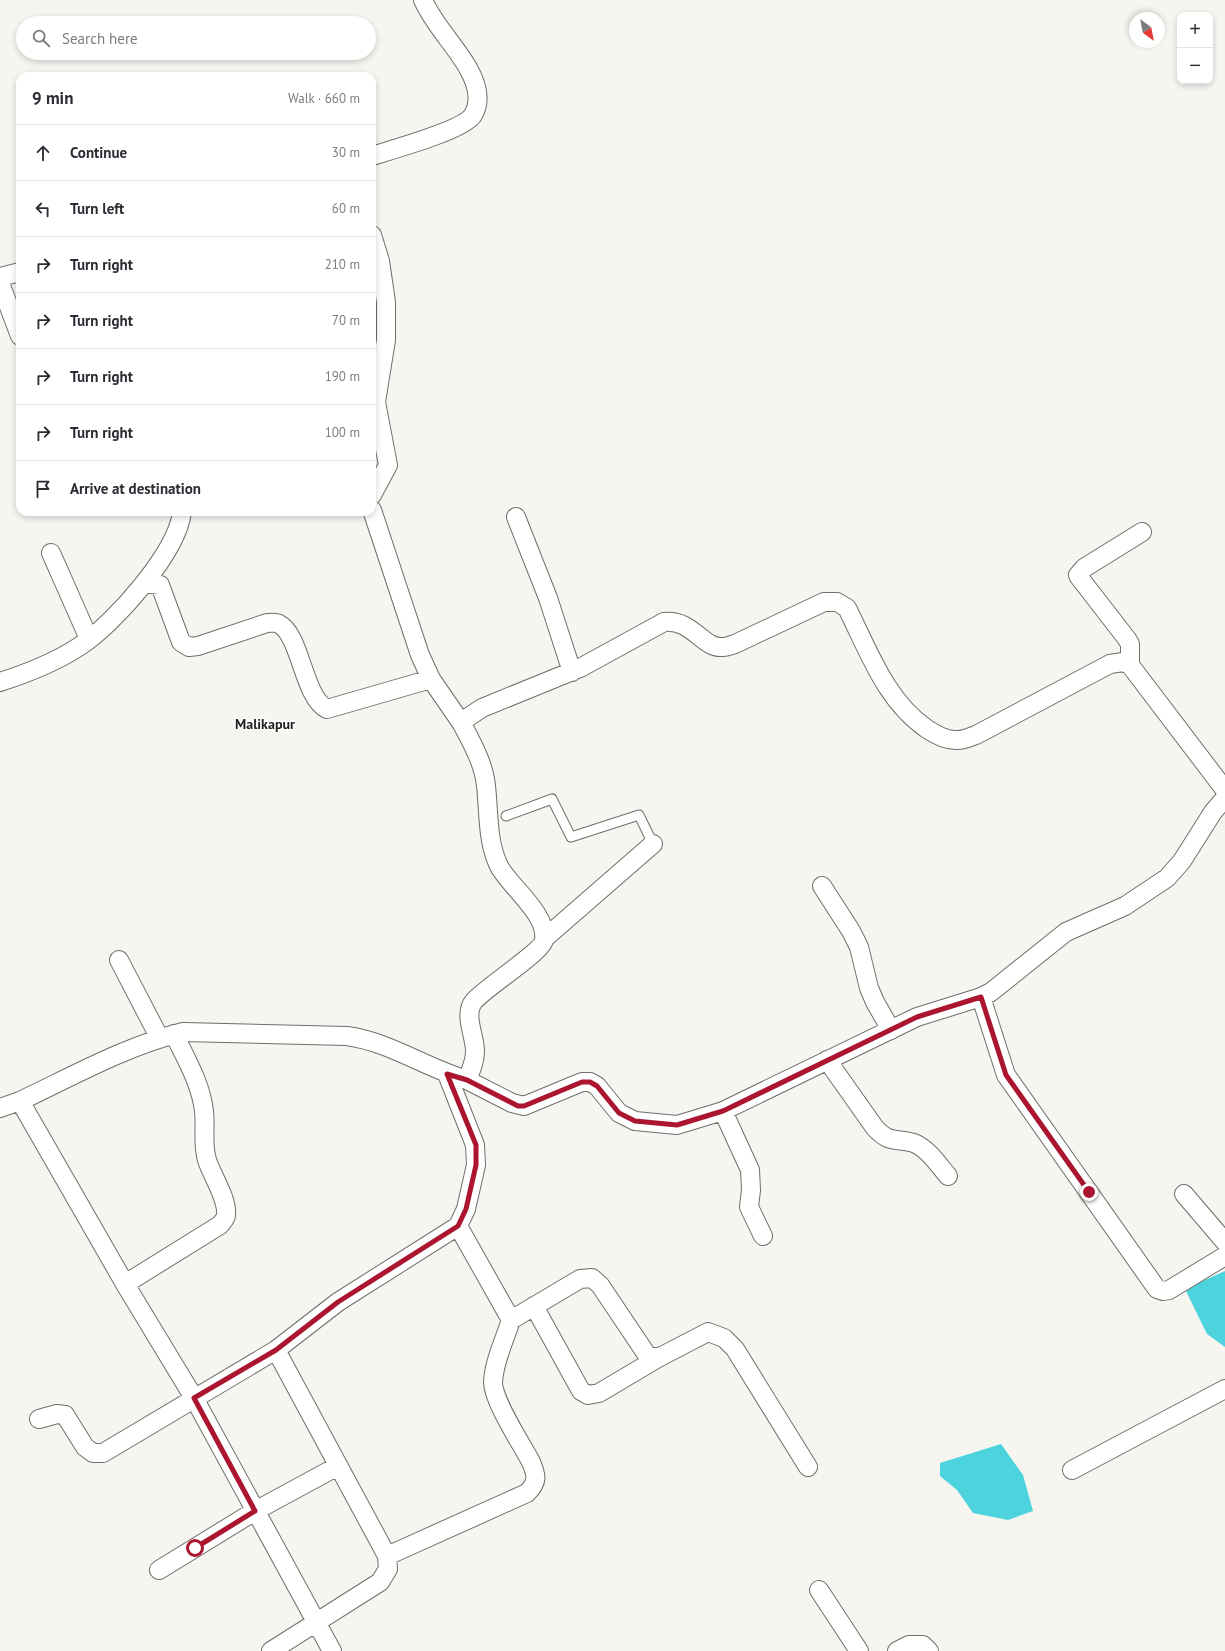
<!DOCTYPE html>
<meta charset="utf-8">
<style>
:root{--surface:#fff;--page:#f2f2f3;--text:#2b2b33;--muted:#7c7c81;--line:#e1e1e2}
body{margin:0;font-family:"PT Sans",sans-serif;background:var(--page);color:var(--text)}
.controls{position:absolute;right:12px;top:12px;display:grid;overflow:hidden;border-radius:8px;box-shadow:0 2px 6px #0003}
.controls button{width:36px;height:36px;display:grid;place-items:center;padding:0;border:0;border-bottom:1px solid var(--line);background:var(--surface);color:var(--text);font:20px sans-serif}
.compass{position:absolute;left:1129px;top:12px;width:36px;height:36px;border-radius:50%;background:var(--surface);box-shadow:0 2px 6px #0003;rotate:148deg}
.stop{position:absolute;width:12px;height:12px;margin:-9px;border:3px solid #ab1530;border-radius:50%;background:#fff}
.stop.end{background:#ab1530;border-color:#fff;box-shadow:0 1px 4px #0008}
.list{margin:0;padding:0;list-style:none}
h2{display:flex;justify-content:space-between;align-items:center;height:52px;margin:0;padding:0 16px;font-size:17px}
h2 small{font-size:13px;font-weight:400;color:var(--muted)}
.list li{display:grid;grid-template-columns:26px 1fr auto;gap:12px;align-items:center;box-sizing:border-box;height:56px;padding:0 16px;border-top:1px solid var(--line)}
.list b{display:block;font-size:15px;white-space:nowrap}
.list em{font-size:13px;font-style:normal;color:var(--muted)}
.icon{flex:none;width:22px;height:22px;fill:none;stroke:currentColor;stroke-width:2;stroke-linecap:round;stroke-linejoin:round}
.map{position:relative;flex:none;width:1225px;height:1651px;overflow:hidden}
.search{position:absolute;background:var(--surface);box-shadow:0 2px 6px #0003;left:16px;top:16px;width:360px;height:44px;display:flex;align-items:center;gap:10px;box-sizing:border-box;padding:0 14px;border-radius:22px;color:var(--muted);font-size:15px}
.panel{position:absolute;background:var(--surface);box-shadow:0 2px 6px #0003;left:16px;top:72px;width:360px;height:444px;border-radius:12px}
.map>svg:first-child{display:block}
</style>
<div class="map">
<svg width="1225" height="1651" viewBox="0 0 1225 1651">
<rect width="100%" height="100%" fill="#f7f5f0"/>
<path fill="#4cd3de" d="M1225 1271V1347L1207 1334 1185 1289Z
M1001 1444 1023 1475 1033 1511 1008 1520 973 1513 957 1490 940 1476V1463Z"/>
<g fill="none" stroke-linecap="round" stroke-linejoin="round">
<g stroke="#6f6e6a" stroke-width="11">
<path id="lane" d="M506 816 552 799 571 837 639 815 653 844"/>
</g>
<g stroke="#6f6e6a" stroke-width="20">
<path id="street" d="M372 156C391 150 464 130 473 115 482 100 476 82 468 68 455 45 434 25 423 0
M372 235 380 261 386 302V340L376 402 388 465 372 495
M0 277 20 272
M0 283 20 336
M372 510 420 655 431 679 462 724
M516 517 548 598 572 672
M51 553 89 639
M145 583 160 585 181 642 189 647 198 646 267 623C271 623 276 622 279 624 301 635 303 697 327 709L431 679
M1130 665V644L1127 639 1079 577 1078 575 1084 568 1142 532
M0 682C28 673 56 662 80 646 114 624 177 553 182 512
M822 886 851 931 859 947 869 988 875 1002 891 1030
M545 938 653 844
M119 960 159 1037
M981 997 1006 1075 1157 1289 1163 1291 1169 1290 1225 1256
M827 1060 875 1128C891 1145 895 1137 914 1143 928 1149 938 1164 948 1176
M467 1080 512 1103 524 1106 582 1082H590L597 1086 619 1113 635 1121 677 1125 723 1111 917 1017 981 997 991 992 1066 932 1125 906 1167 878 1182 861 1213 812 1225 798
M20 1101C73 1076 126 1046 183 1032L347 1036C390 1042 426 1068 467 1080 471 1070 475 1062 475 1051 475 1036 463 1014 474 1001 486 987 542 952 544 940 548 914 509 886 499 866 487 842 489 812 486 786 484 764 472 743 462 724L467 718 482 708 580 668 664 622C693 619 702 649 723 647 727 647 732 645 735 644L824 602H837L847 608C869 652 886 701 927 729 936 735 947 741 958 740 964 740 970 737 976 735L1110 664 1123 662 1130 665 1225 790
M0 1108 20 1101 125 1284 194 1398 332 1651
M723 1111 750 1170 751 1190 749 1207 763 1236
M1184 1194 1225 1242
M458 1226 511 1320
M125 1284 220 1225C222 1222 226 1219 226 1215 228 1199 212 1176 207 1160 202 1144 206 1128 204 1111 201 1084 186 1059 174 1034
M534 1306 581 1391 588 1395 599 1393 658 1358
M39 1419 57 1414 65 1415 85 1447 93 1453H103L276 1350 338 1302 458 1226 466 1209 476 1165 475 1145 447 1074
M1072 1470 1225 1389
M387 1556 527 1493C538 1482 537 1476 531 1462 521 1443 493 1401 493 1382 494 1361 505 1339 511 1320L580 1279 592 1278 600 1285 647 1355 658 1358 708 1332 724 1338 735 1349 808 1467
M159 1570 255 1511 338 1466
M819 1590 859 1651
M271 1651 380 1582 388 1569 387 1556 276 1350
M897 1651 909 1645H923L929 1651"/>
</g>
<use href="#lane" stroke="#fff" stroke-width="9"/>
<use href="#street" stroke="#fff" stroke-width="18"/>
</g>
<g fill="none" stroke-linecap="round" stroke-linejoin="round">
<path stroke="#ab1530" stroke-width="5" d="M195 1548 255 1511 194 1398 276 1350 338 1302 458 1226 466 1209 476 1165V1145L447 1074 467 1080 518 1106H524L582 1082H590L597 1086 619 1113 635 1121 677 1125 723 1111 917 1017 981 997 1006 1075 1089 1192"/>
</g>
<g text-anchor="middle" dominant-baseline="central" stroke-width="3" stroke-linejoin="round" paint-order="stroke">
<g font-size="14" font-weight="bold" fill="#1f1e1c" stroke="#fff">
<text x="265" y="724">Malikapur</text>
</g>
</g>
</svg>
<div class="controls">
<button>+</button>
<button>−</button>
</div>
<svg class="compass" viewBox="-18 -18 36 36"><path d="M0-13l5 13h-10z" fill="#e53935"/><path d="M0 13l5-13h-10z" fill="#7c7c81"/></svg>
<div class="stop" style="left:195px;top:1548px"></div>
<div class="stop end" style="left:1089px;top:1192px"></div>
<div class="search"><svg class="icon" aria-label="search" viewBox="0 0 24 24"><circle cx="10" cy="10" r="6"/><path d="M15 15l6 6"/></svg>Search here</div>
<section class="panel">
<h2>9 min<small>Walk · 660 m</small></h2>
<ul class="list">
<li><svg class="icon" aria-label="ahead" viewBox="0 0 24 24"><path d="M12 20V5M6 11l6-6 6 6"/></svg><div><b>Continue</b></div><em>30 m</em></li>
<li><svg class="icon" aria-label="left" viewBox="0 0 24 24"><path d="M17 20v-9H6M10 6l-5 5 5 5"/></svg><div><b>Turn left</b></div><em>60 m</em></li>
<li><svg class="icon" aria-label="right" viewBox="0 0 24 24"><path d="M7 20v-9h11M14 6l5 5-5 5"/></svg><div><b>Turn right</b></div><em>210 m</em></li>
<li><svg class="icon" aria-label="right" viewBox="0 0 24 24"><path d="M7 20v-9h11M14 6l5 5-5 5"/></svg><div><b>Turn right</b></div><em>70 m</em></li>
<li><svg class="icon" aria-label="right" viewBox="0 0 24 24"><path d="M7 20v-9h11M14 6l5 5-5 5"/></svg><div><b>Turn right</b></div><em>190 m</em></li>
<li><svg class="icon" aria-label="right" viewBox="0 0 24 24"><path d="M7 20v-9h11M14 6l5 5-5 5"/></svg><div><b>Turn right</b></div><em>100 m</em></li>
<li><svg class="icon" aria-label="arrive" viewBox="0 0 24 24"><path d="M6 21V4h12l-3 4 3 4H6"/></svg><div><b>Arrive at destination</b></div></li>
</ul>
</section>
</div>
